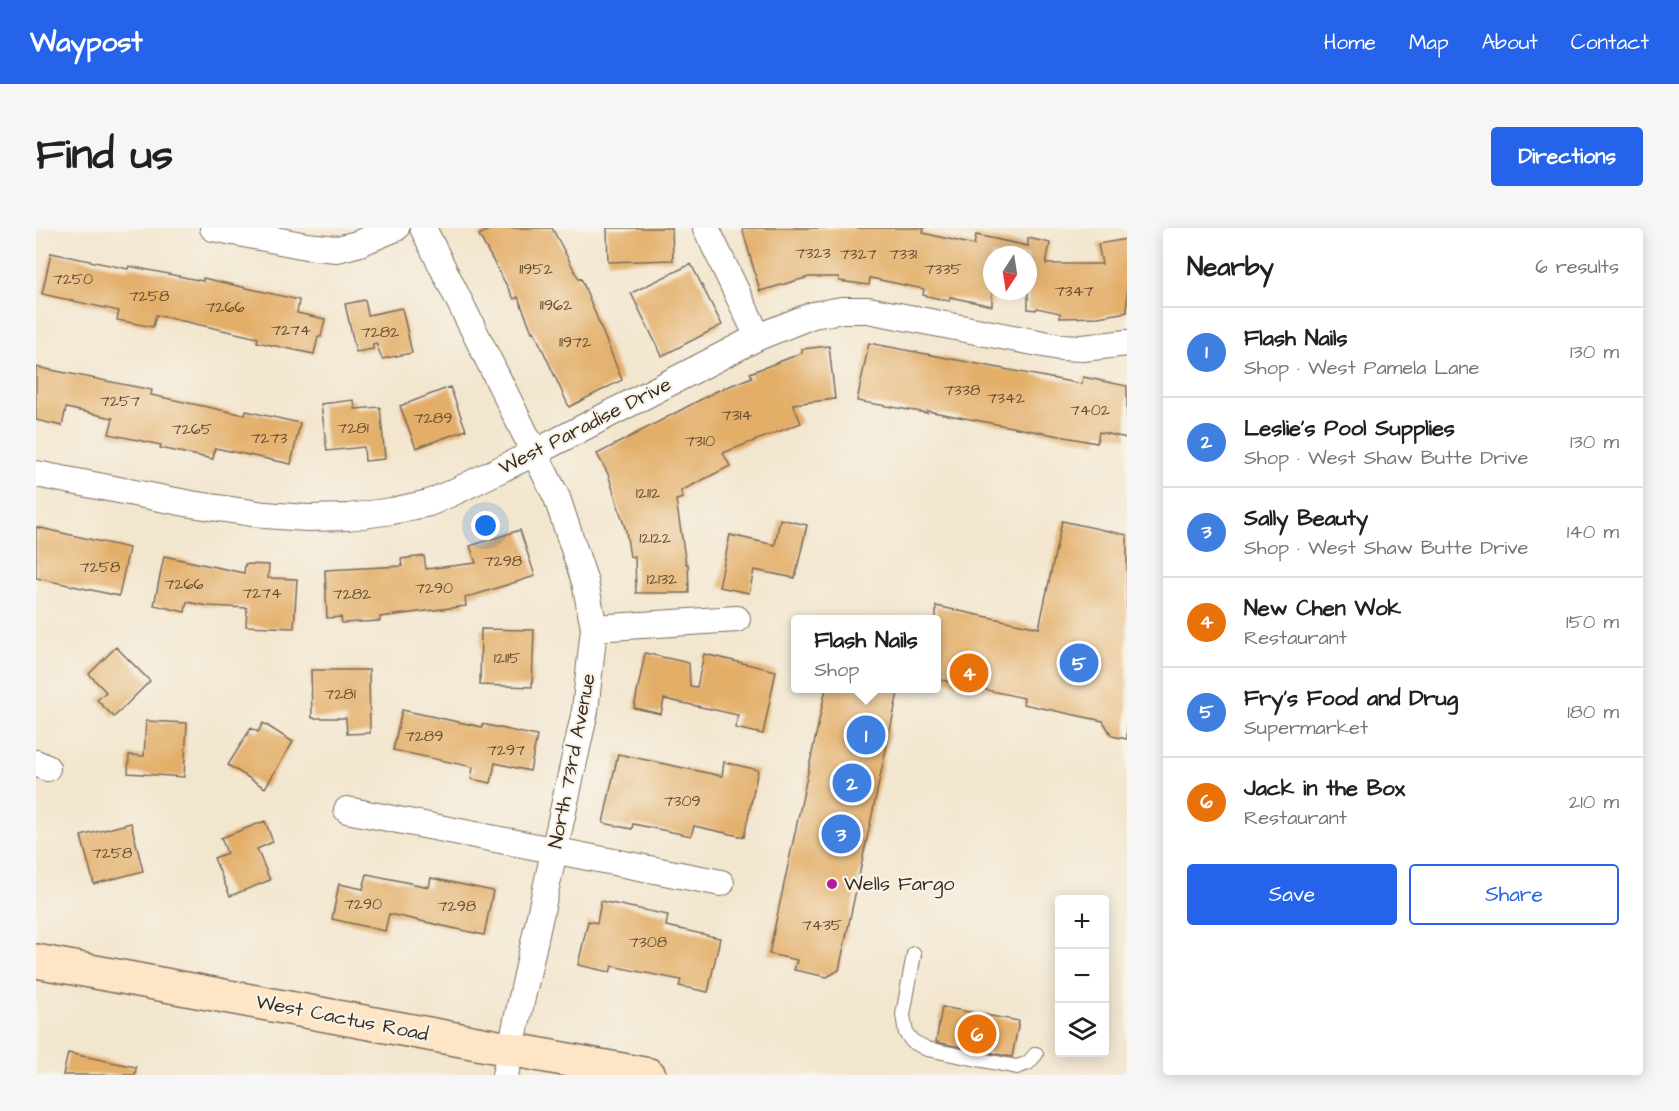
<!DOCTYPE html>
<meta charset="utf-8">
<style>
:root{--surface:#fff;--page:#f6f6f6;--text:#202124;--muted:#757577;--line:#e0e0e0;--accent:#2563eb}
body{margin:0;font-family:"Architects Daughter",sans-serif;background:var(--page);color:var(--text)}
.controls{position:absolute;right:18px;bottom:18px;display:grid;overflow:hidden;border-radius:6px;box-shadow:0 3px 15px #0003}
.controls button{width:54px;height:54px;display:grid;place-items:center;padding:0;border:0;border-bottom:2px solid var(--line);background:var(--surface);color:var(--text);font:30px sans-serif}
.compass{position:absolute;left:947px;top:18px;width:54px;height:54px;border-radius:50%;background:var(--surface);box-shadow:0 3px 15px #0003;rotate:192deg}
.you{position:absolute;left:450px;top:298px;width:21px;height:21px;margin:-15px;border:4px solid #fff;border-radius:50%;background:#1a73e8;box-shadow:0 0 0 9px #1a73e833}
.badge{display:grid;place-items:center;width:39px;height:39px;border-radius:50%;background:var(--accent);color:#fff;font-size:20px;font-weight:700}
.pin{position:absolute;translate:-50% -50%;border:3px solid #fff;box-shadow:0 2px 6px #0006}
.popup{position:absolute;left:755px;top:387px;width:150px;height:78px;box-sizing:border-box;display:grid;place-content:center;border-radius:6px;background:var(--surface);filter:drop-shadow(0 2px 4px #0005);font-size:20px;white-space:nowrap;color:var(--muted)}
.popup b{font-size:22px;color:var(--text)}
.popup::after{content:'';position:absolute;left:50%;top:100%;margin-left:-12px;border:12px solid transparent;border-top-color:var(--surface)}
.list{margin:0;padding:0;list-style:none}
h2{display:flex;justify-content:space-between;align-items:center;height:78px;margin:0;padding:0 24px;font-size:26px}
h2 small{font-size:20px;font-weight:400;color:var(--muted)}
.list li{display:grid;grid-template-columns:39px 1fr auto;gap:18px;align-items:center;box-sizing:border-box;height:90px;padding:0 24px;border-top:2px solid var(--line)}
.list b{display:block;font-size:22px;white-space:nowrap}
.list p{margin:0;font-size:20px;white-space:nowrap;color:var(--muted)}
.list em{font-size:20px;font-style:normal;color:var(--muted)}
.actions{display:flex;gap:12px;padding:18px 24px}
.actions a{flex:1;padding:14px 0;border:2px solid var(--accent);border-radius:6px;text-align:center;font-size:21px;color:var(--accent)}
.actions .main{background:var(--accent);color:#fff}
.icon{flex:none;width:33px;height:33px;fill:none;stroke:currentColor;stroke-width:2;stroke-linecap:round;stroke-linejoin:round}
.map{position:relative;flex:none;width:1091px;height:847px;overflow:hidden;border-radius:6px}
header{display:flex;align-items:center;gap:36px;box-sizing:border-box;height:84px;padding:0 30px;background:var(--accent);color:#fff}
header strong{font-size:28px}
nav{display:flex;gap:33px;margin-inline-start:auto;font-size:21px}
.intro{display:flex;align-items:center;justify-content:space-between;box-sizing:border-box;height:144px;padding:0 36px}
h1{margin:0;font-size:42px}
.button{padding:15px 27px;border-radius:6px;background:var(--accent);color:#fff;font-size:21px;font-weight:700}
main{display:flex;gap:36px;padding:0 36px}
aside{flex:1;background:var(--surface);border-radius:6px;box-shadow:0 3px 15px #0003}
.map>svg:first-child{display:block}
</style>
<header>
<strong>Waypost</strong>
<nav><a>Home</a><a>Map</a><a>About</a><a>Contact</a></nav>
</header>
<div class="intro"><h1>Find us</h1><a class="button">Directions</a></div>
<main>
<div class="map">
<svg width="1091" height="847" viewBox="0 0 1091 847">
<rect width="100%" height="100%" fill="#f7f3e8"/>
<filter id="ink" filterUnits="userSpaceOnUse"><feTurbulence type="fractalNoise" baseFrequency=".0167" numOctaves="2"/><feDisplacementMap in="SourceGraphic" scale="12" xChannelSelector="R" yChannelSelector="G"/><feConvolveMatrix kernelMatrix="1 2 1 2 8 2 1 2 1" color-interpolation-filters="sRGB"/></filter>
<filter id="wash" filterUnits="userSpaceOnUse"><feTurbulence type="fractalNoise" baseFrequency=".008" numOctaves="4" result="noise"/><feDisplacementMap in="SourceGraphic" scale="24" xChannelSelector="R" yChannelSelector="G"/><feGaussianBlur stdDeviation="1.35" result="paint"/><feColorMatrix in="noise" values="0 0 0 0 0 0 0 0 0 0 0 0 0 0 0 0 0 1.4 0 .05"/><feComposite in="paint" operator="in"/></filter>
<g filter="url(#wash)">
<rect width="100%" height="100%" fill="#f3e6cf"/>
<g id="blocks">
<path fill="#e3ae68" d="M456 0H516L543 51 545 50 586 152 533 179 498 103 496 104 482 69 478 71 443 7Z
M571 0H636L637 32 572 34Z
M706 0H888L887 5 938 17 940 7 992 18V10L1014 15 1010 36H1066L1062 16 1091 11V84L1062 89 1024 90V85L1001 80 1000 82 992 81V27H956V78L914 69 913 73 887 67 888 61 834 50 833 57 803 53V49H773L724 63Z
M15 25 92 41 93 38 167 53V50L263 72 261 85 289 91 285 109H282L278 126 221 114 222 110 120 87 117 99 81 92 83 83 6 66Z
M655 36 686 97 626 128 595 65Z
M329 72 332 87 366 80 376 125 346 131 340 115 337 116V121L320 124 309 76Z
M833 115 1046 156 1047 149 1091 158V210L1063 204 1061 215 891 183V185L821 173Z
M793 118 799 171 757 176 765 195 687 225 694 238 645 263 647 270 640 272 650 336H652L653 365H600L599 328 594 329 590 303 572 246 561 226 681 163 716 149 714 145 766 125V121Z
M0 139 116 162 115 167 209 187 210 183 264 195 255 236 179 220 177 231 124 220 125 217 73 206 77 190 30 180 26 198 0 192Z
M414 159 430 202 380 220 364 178Z
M318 172 319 181 344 179 349 231 329 233 328 219 291 223 285 176Z
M744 291 771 297 759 350 718 342 713 365 683 359 694 307 739 317Z
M1026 293 1091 307V511L1076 508 1067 493 987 476 988 470 900 451V378L1003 400Z
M0 299 93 320 83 368 0 350Z
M484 302 499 348 429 370 430 378 344 389V393L306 395 305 389 291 390 289 342 366 338 365 331 388 328 390 341 440 335 434 318Z
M128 328 208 345 209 336 233 337 232 350 261 351 258 400 210 398 211 380 172 378 151 374 149 384 118 377Z
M445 401 498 402 496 459 444 457Z
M80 419 114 453 78 489 61 472 70 464 53 446Z
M609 425 653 435 654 458 661 459 668 426 740 443 727 506 699 500 702 487 628 471 625 486 598 480Z
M275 442H333L334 505 311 506 310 490H276Z
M790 460H863L803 742 791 749 758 742 761 732 733 726Z
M366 482 446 499V496L501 508 494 543 459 535 455 555 435 551 437 539 357 522Z
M110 493 151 495 148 549 92 545 93 527 108 528Z
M227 495 257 514 229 560 192 537 215 500 222 504Z
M582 526 686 548 688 534 722 542 708 609 658 598 655 608 597 596 596 601 567 595Z
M229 593 237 614 221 621 234 652 194 668 178 630 191 625 185 610Z
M95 595 107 643 58 656 45 608Z
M331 646 393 659 395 650 457 663 448 707 353 686 349 703 296 691 303 656 327 661Z
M565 673 632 687 630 698 684 710 672 764 643 758 645 752 576 738 574 744 542 737 552 693 561 695Z
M906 779 983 793 976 829 900 814Z
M32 825 100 839 99 847H27Z"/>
</g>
</g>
<g filter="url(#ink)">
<use href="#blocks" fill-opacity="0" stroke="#7b6c5c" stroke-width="1.5"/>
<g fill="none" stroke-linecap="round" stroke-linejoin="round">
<g stroke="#7b6c5c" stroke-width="16">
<path id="service" d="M878 726 867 787 870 805 876 813 891 821 981 839 992 835 1000 826"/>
</g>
<g stroke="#7b6c5c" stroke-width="28">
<path id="minor" d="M177 0 270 18 301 21 321 16 360 0
M387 0 521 270 549 354 558 400 549 483 469 847
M670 0 722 109
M0 246 155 276 229 287 271 290 312 289 356 283 393 275 420 263 500 224 722 109 777 87 806 82H832L1023 119 1047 120 1091 115
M558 400 701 391
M0 535 11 540
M311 582 685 655"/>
</g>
<g stroke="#7b6c5c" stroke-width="36">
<path id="secondary" d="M0 733 613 847"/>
</g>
<use href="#service" stroke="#fff" stroke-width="14"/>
<use href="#minor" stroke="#fff" stroke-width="26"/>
<use href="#secondary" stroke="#fde5c5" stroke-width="33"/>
</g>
</g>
<circle fill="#b5179e" stroke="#f7f3e8" stroke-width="2" cx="796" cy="656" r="6"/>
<g text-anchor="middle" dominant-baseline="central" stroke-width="4.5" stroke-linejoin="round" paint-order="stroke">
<g font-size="16" fill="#654b30">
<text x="777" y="25">7323</text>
<text x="822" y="26">7327</text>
<text x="867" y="26">7331</text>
<text x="500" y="41">11952</text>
<text x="907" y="41">7335</text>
<text x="37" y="51">7250</text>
<text x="1038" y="63">7347</text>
<text x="113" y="68">7258</text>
<text x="520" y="77">11962</text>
<text x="189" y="79">7266</text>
<text x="255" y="102">7274</text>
<text x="344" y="104">7282</text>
<text x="539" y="114">11972</text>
<text x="926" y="162">7338</text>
<text x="970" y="170">7342</text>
<text x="84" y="173">7257</text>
<text x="1054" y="182">7402</text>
<text x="701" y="187">7314</text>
<text x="397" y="190">7289</text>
<text x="317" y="200">7281</text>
<text x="156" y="201">7265</text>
<text x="233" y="210">7273</text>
<text x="664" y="213">7310</text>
<text x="612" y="265">12112</text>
<text x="619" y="310">12122</text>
<text x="467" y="333">7298</text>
<text x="64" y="339">7258</text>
<text x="626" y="351">12132</text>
<text x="148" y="356">7266</text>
<text x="398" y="360">7290</text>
<text x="226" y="365">7274</text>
<text x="316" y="366">7282</text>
<text x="471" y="430">12115</text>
<text x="304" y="466">7281</text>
<text x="388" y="508">7289</text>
<text x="470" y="522">7297</text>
<text x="646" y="573">7309</text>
<text x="76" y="625">7258</text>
<text x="327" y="676">7290</text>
<text x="421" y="678">7298</text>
<text x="786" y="697">7435</text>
<text x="612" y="714">7308</text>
</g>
<g font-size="20" fill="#3b2a1e" stroke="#f7f3e8">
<text transform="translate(549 198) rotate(-27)">West Paradise Drive</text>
<text transform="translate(536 533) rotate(-79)">North 73rd Avenue</text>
<text transform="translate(306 790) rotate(11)">West Cactus Road</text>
</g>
<g font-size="20" fill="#3b2a1e" stroke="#f7f3e8" text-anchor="start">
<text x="808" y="656">Wells Fargo</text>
</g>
</g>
</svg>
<div class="controls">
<button>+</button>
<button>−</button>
<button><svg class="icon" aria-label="layers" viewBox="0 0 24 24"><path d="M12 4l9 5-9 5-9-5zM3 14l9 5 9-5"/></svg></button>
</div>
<svg class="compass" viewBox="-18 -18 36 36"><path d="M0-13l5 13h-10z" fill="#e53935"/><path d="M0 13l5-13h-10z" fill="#757577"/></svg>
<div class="you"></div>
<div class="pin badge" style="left:830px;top:507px;background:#3f7fe0">1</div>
<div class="popup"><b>Flash Nails</b>Shop</div>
<div class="pin badge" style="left:816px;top:555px;background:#3f7fe0">2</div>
<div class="pin badge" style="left:805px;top:606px;background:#3f7fe0">3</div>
<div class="pin badge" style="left:933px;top:445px;background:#e8710a">4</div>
<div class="pin badge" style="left:1043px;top:435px;background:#3f7fe0">5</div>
<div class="pin badge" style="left:941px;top:806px;background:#e8710a">6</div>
</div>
<aside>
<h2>Nearby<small>6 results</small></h2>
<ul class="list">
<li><span class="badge" style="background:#3f7fe0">1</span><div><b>Flash Nails</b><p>Shop · West Pamela Lane</p></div><em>130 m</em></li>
<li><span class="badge" style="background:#3f7fe0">2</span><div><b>Leslie's Pool Supplies</b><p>Shop · West Shaw Butte Drive</p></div><em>130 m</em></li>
<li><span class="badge" style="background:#3f7fe0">3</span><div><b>Sally Beauty</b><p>Shop · West Shaw Butte Drive</p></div><em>140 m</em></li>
<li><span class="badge" style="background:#e8710a">4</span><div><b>New Chen Wok</b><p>Restaurant</p></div><em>150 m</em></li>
<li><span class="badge" style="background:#3f7fe0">5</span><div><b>Fry's Food and Drug</b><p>Supermarket</p></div><em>180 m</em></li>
<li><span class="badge" style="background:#e8710a">6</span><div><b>Jack in the Box</b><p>Restaurant</p></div><em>210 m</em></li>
</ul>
<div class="actions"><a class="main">Save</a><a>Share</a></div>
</aside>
</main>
